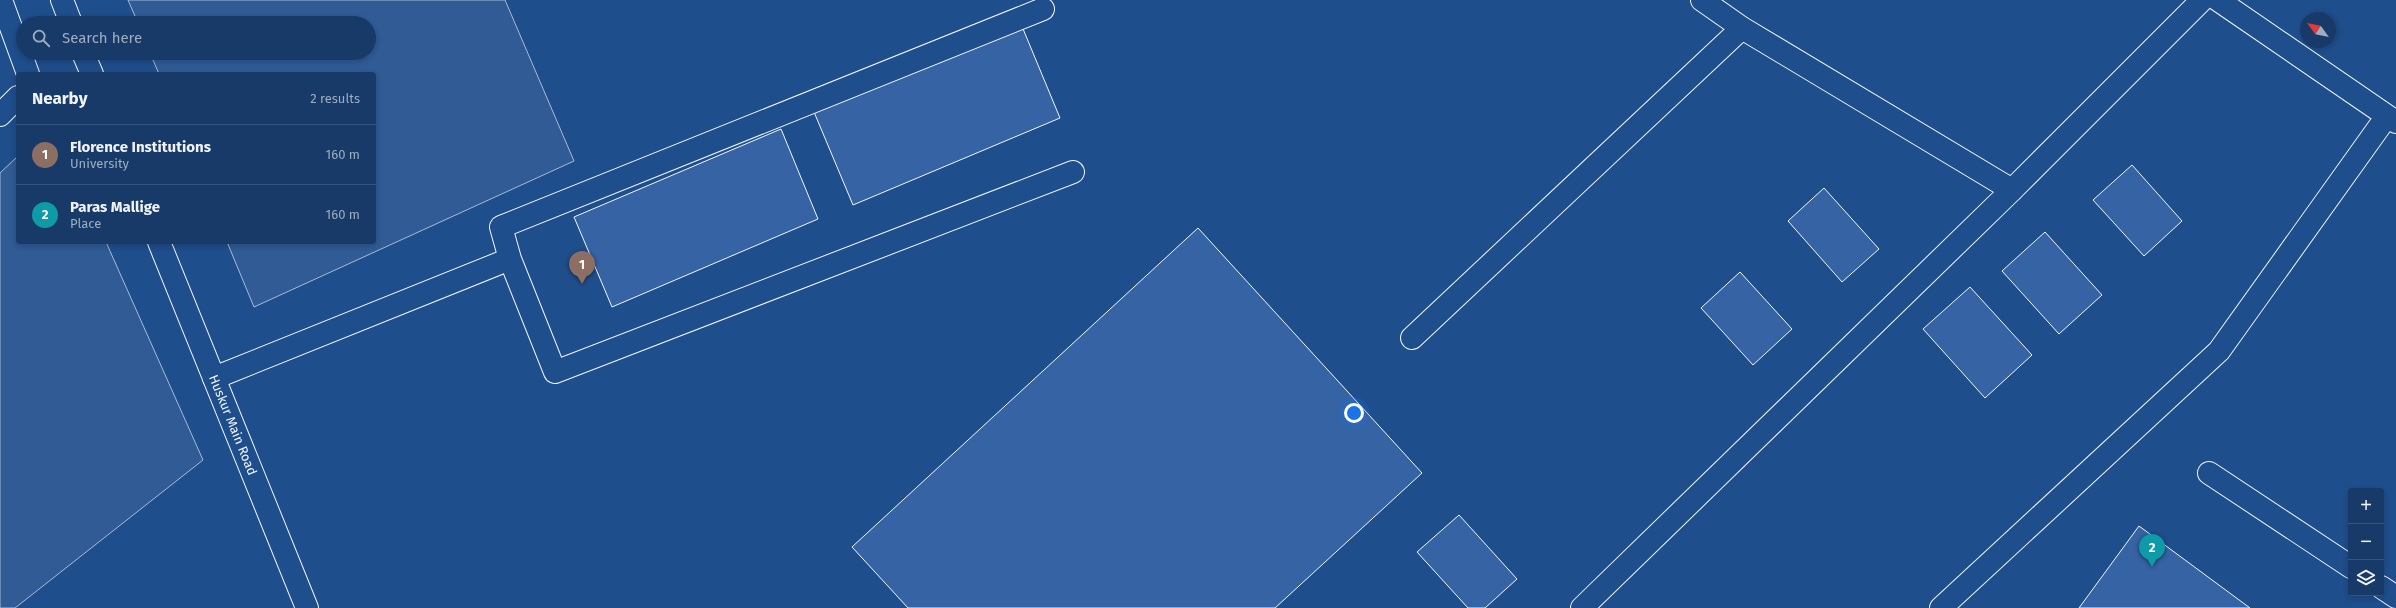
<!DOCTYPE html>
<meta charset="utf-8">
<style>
:root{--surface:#173a69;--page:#20416f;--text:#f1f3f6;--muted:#9eadc0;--line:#36547d;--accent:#ffb74d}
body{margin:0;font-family:"Fira Sans",sans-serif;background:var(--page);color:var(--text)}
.controls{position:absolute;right:12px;bottom:12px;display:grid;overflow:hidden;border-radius:4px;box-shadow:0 2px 6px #0003}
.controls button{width:36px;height:36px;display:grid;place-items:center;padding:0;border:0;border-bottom:1px solid var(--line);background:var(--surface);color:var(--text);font:20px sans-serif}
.compass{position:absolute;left:2300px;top:12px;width:36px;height:36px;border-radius:50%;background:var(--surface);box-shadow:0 2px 6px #0003;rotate:303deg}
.you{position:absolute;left:1354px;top:413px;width:14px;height:14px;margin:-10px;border:3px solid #fff;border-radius:50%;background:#1a73e8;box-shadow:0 0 0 6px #1a73e833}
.badge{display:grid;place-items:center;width:26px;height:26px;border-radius:50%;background:var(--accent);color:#fff;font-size:13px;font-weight:700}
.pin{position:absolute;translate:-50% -33px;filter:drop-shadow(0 1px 2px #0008)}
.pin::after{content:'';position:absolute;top:21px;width:14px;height:12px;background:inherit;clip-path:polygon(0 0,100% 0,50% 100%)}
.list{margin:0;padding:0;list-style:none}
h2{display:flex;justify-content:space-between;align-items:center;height:52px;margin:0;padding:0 16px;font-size:17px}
h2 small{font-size:13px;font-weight:400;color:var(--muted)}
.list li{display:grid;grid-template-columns:26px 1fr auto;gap:12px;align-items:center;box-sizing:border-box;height:60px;padding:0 16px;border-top:1px solid var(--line)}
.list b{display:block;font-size:15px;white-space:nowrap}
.list p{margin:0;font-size:13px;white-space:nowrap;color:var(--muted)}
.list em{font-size:13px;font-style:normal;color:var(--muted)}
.icon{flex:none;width:22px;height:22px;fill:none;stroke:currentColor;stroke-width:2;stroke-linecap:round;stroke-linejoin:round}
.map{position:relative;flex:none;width:2396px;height:608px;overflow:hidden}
.search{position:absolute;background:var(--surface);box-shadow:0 2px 6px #0003;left:16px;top:16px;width:360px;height:44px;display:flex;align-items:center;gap:10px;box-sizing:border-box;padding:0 14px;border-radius:22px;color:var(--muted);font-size:15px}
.panel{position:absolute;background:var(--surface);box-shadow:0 2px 6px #0003;left:16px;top:72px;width:360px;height:172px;border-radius:4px}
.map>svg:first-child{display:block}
</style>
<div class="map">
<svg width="2396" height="608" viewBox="0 0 2396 608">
<rect width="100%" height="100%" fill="#1f4e8c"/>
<path fill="#305b95" stroke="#a8bbd7" d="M128 0H505L574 161 254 307 227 242H374V74H159L150 53H369V23H138Z
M18 156V242H106L203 460 15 608H0V173Z"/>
<path fill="#3563a3" stroke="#f2f6ff" d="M1021 24 1060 118 853 205 814 112Z
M781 129 818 219 612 307 574 217Z
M2132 165 2182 221 2144 256 2093 200Z
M1824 188 1879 249 1842 282 1788 221Z
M1198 228 1422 473 1275 608H908L852 547Z
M2045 232 2102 295 2059 334 2002 271Z
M1740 272 1792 329 1753 365 1701 308Z
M1970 287 2032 355 1985 398 1923 329Z
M1459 515 1517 579 1485 608H1468L1417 552Z
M2139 526 2250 608H2079Z"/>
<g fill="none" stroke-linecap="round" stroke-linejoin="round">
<g stroke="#f2f6ff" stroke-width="24">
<path id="minor" d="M1 0 28 74
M1702 0 1742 28 2012 190
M2218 0 2396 122
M0 115 18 97
M510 259 555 372 1073 172
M1412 338 1742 28
M214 378 510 259 501 227 1043 9
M2209 473 2351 567
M2381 587 2396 597
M1582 608 2012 190 2202 0
M1941 608 2219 351 2387 116"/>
</g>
<g stroke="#f2f6ff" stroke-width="24">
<path id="major" d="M62 0 71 23
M83 53 92 74
M159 242 307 608"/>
</g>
<use href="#minor" stroke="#1f4e8c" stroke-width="22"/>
<use href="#major" stroke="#1f4e8c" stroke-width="22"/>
</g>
<g text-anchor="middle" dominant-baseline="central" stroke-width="3" stroke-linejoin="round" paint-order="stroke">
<g font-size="13" fill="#f2f6ff" stroke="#1f4e8c">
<text transform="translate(233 425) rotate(68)">Huskur Main Road</text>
</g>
</g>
</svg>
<div class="controls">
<button>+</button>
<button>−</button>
<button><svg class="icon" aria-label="layers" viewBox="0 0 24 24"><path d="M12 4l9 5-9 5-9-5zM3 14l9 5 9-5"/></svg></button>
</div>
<svg class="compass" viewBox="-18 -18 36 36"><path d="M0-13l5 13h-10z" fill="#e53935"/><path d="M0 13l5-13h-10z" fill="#9eadc0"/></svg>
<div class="you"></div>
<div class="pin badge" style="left:582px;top:284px;background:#8d6e63">1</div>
<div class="pin badge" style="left:2152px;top:567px;background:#0f9aa8">2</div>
<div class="search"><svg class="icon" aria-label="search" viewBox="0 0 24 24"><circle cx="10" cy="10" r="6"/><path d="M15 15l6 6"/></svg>Search here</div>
<section class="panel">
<h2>Nearby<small>2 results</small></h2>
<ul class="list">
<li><span class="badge" style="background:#8d6e63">1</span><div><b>Florence Institutions</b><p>University</p></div><em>160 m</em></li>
<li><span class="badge" style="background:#0f9aa8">2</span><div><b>Paras Mallige</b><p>Place</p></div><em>160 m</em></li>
</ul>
</section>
</div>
